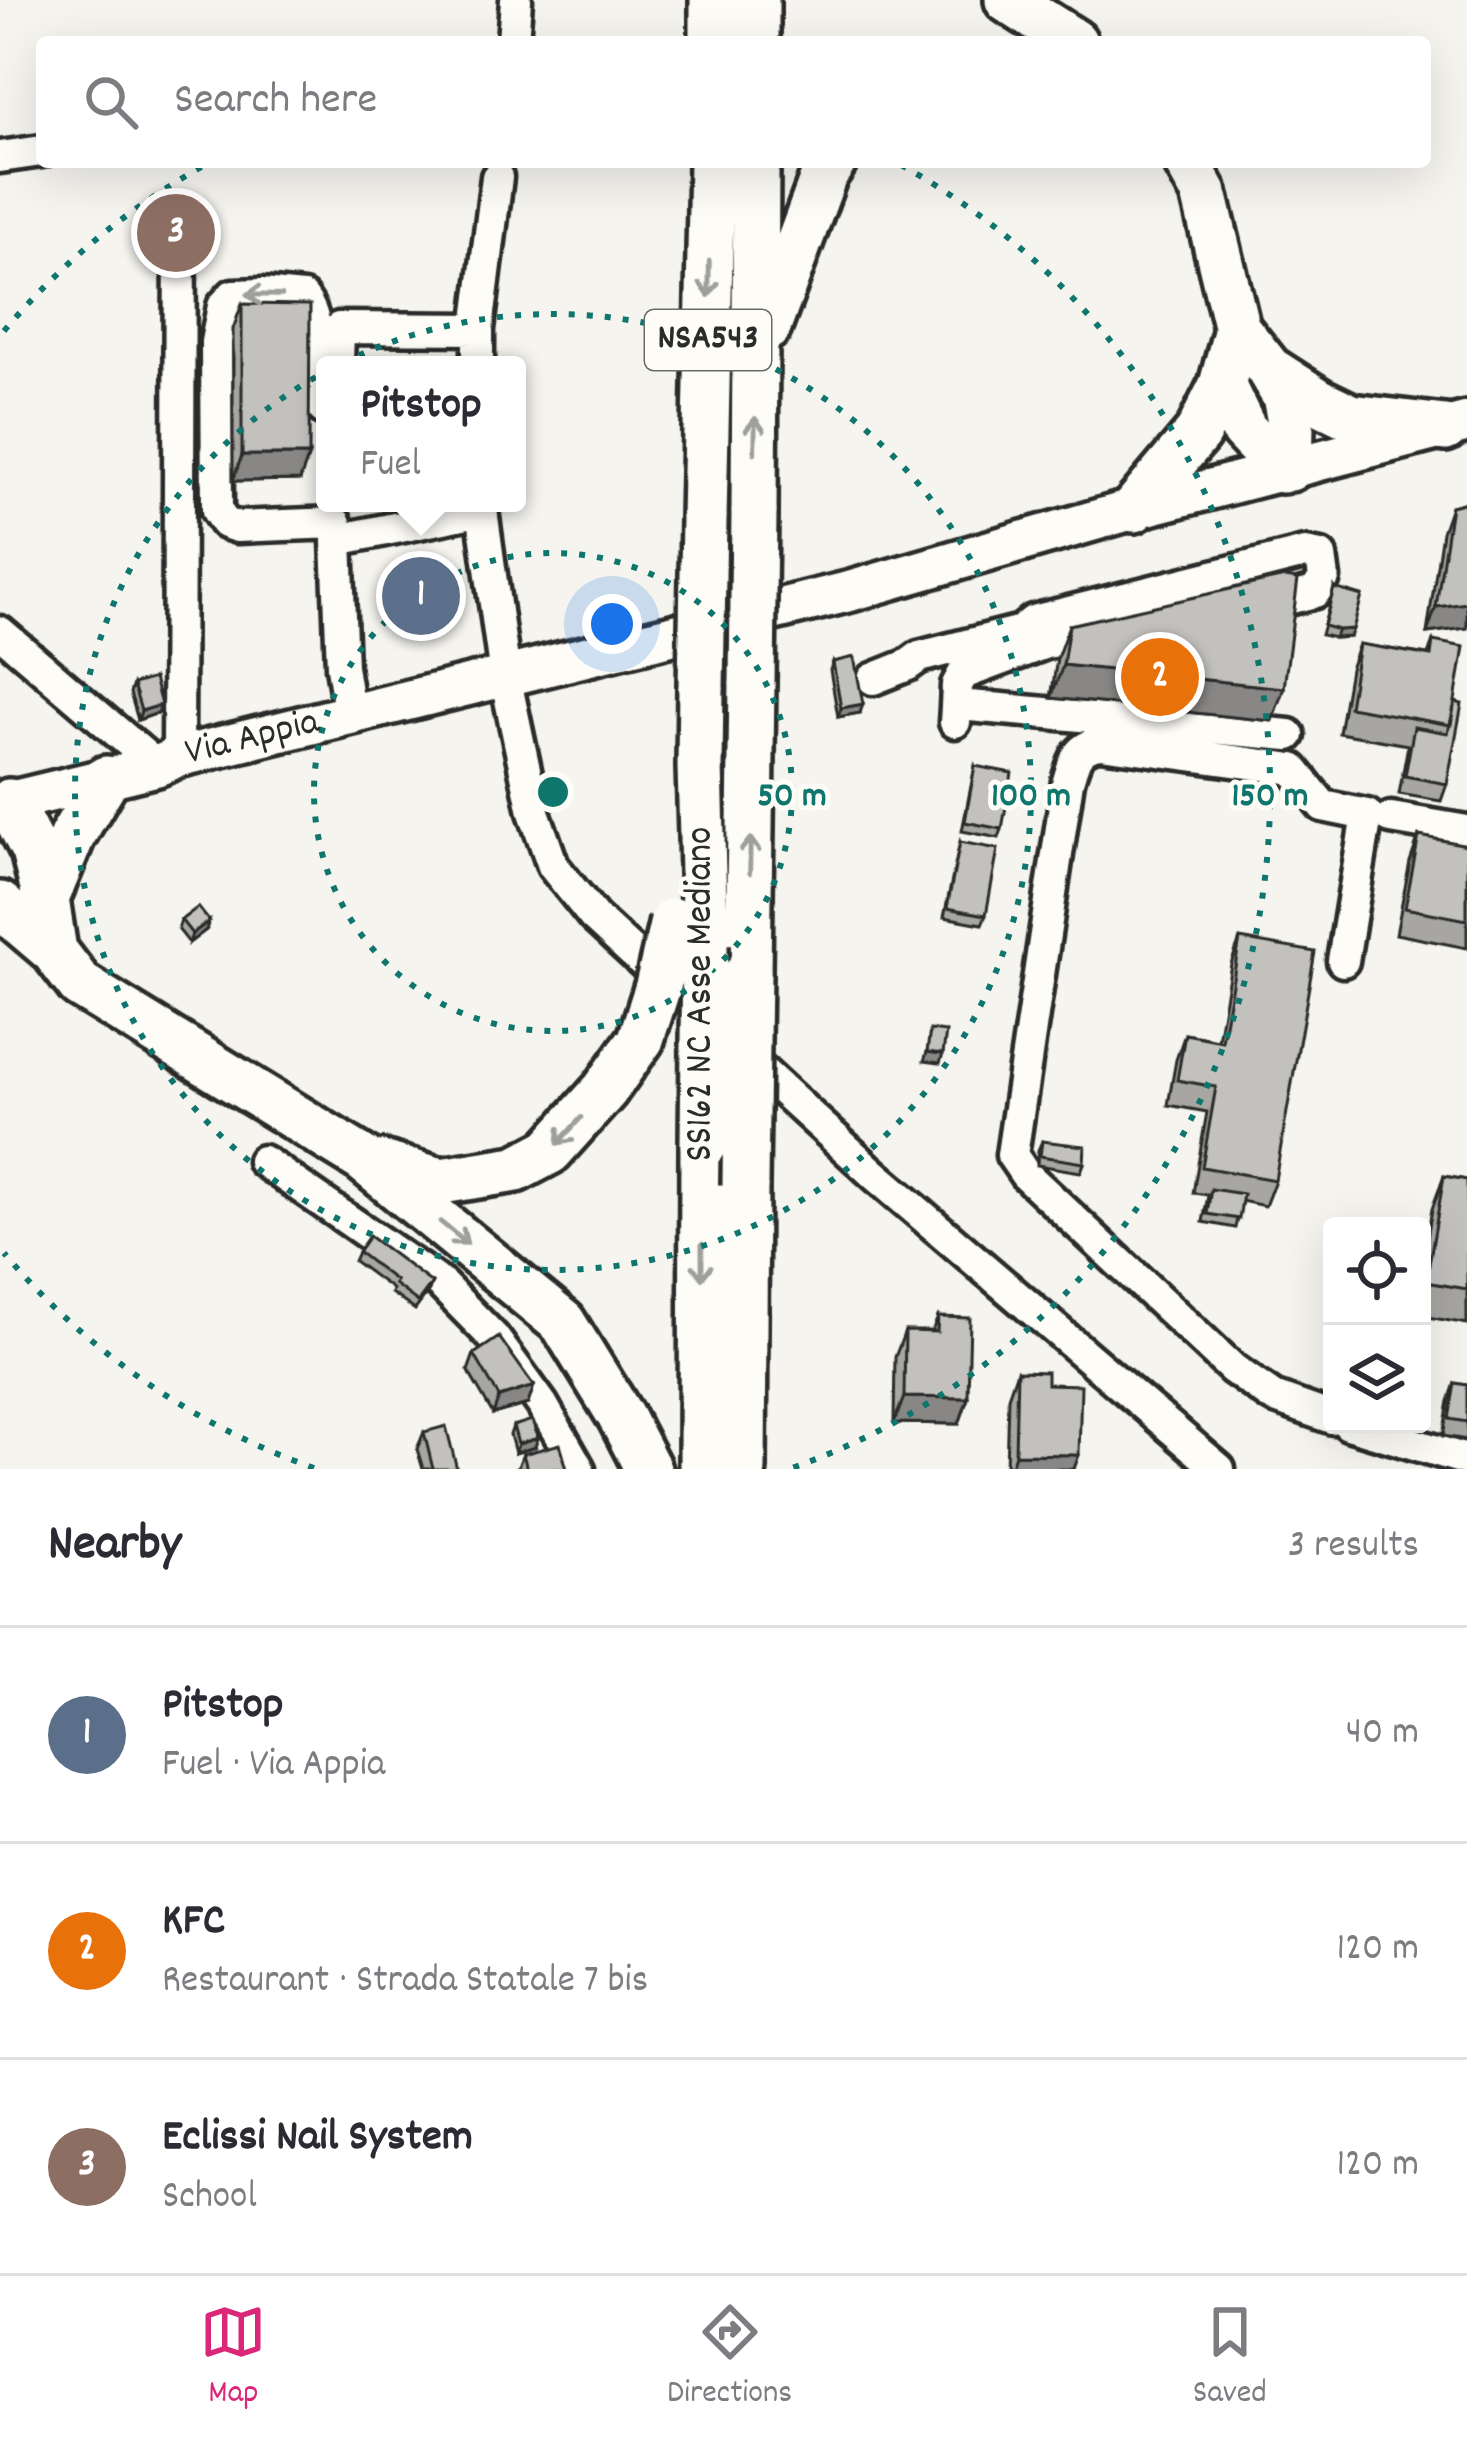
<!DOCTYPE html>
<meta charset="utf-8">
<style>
:root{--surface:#fff;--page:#f2f2f3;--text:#2b2b33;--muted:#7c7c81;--line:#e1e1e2;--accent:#db2777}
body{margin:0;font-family:Dekko,sans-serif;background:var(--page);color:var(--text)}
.controls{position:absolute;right:36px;bottom:36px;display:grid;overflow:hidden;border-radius:12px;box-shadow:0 12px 48px #0002}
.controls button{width:108px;height:108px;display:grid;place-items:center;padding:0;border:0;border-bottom:3px solid var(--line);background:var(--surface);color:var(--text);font:60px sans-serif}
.you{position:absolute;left:612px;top:624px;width:42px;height:42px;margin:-30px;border:9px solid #fff;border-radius:50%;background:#1a73e8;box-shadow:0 0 0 18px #1a73e833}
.badge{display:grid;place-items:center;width:78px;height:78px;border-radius:50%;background:var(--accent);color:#fff;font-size:39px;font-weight:700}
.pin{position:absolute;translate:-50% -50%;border:6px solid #fff;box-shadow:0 3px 12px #0006}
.popup{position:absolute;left:316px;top:356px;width:210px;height:156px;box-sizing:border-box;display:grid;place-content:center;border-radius:12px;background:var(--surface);filter:drop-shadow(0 3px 9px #0005);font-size:39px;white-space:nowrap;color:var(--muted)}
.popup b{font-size:45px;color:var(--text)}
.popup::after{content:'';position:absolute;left:50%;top:100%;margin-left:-24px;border:24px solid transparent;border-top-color:var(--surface)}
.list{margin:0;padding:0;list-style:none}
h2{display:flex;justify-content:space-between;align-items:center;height:156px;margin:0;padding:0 48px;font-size:51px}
h2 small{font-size:39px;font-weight:400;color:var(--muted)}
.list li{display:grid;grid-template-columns:78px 1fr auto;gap:36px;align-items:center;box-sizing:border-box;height:216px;padding:0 48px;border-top:3px solid var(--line)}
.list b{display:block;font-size:45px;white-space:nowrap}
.list p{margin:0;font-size:39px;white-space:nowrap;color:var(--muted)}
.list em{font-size:39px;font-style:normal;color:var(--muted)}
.icon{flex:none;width:66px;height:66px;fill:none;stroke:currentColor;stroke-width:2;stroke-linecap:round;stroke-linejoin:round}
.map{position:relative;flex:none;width:1467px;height:1469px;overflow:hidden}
.search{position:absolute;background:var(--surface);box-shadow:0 12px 48px #0002;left:36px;right:36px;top:36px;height:132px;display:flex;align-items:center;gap:30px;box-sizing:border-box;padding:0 42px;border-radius:12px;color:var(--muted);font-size:45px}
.sheet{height:804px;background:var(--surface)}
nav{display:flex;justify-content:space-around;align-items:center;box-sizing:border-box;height:168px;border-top:3px solid var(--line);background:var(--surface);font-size:33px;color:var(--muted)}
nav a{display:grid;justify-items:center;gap:6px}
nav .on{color:var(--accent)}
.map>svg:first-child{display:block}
</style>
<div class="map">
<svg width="1467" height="1469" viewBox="0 0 1467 1469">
<rect width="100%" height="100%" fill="#f5f4ef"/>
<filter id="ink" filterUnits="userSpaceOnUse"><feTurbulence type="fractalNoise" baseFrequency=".00833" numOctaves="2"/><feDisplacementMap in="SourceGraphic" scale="24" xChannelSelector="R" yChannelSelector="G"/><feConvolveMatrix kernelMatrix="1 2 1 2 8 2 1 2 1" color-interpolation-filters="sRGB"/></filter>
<g filter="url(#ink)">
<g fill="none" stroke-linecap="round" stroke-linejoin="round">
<g stroke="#2b2b2b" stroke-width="39">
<path id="minor" d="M513 42 516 0
M0 157 42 151
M338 365 339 328 478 329 497 177
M478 365V329
M325 410 316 402C315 370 324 324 303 298L262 294 233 295 223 306 216 342 217 511 225 523 237 527 336 523
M0 632 157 766
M873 679 908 665 919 657 1021 631 1033 621 1305 553 1321 556 1324 578 1315 592 1260 606
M956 707 957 685 963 674 1046 643 1102 635
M350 716 342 667 337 540 482 510 505 676 534 812 553 866 594 917 669 986
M955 722 956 707 970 706 1289 735
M178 757 180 218
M1391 818 1467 831
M740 1051 875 1175 1219 1469
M263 1161 442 1285 494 1338 542 1404 579 1469
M1332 1418 1273 1397 1233 1369 1025 1174 1012 1155 1068 781C1074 761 1077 746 1100 743L1293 769 1323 806 1367 815 1343 961
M1348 1424 1467 1460"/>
</g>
<g stroke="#2b2b2b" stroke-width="48">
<g id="major">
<path id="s1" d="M0 804 157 766 178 757 851 591 1134 509 1467 422"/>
</g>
</g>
<g stroke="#2b2b2b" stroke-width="54">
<path id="highway" d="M756 0V42
M1008 0 1074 42
M713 42V0
M1187 162 1204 193 1237 329 1268 368 1285 396 1291 427 1290 468
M768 327 824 175 833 162
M1270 370 1318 401 1351 417 1445 428
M1222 385 1244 430 1282 470
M1134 509 1198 433 1222 385 1237 329
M754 513 756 162
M704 518 712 162
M701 687 700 766 705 944
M9 802 34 851 46 899 54 951
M46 899 72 836 106 779
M0 905 54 951 80 985 363 1159 563 1323 621 1417 648 1469
M748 972 752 682
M382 1164 441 1181 516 1169 550 1151 605 1090 641 1039
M702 1469 703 1145
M743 1469 745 1185"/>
</g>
<use href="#minor" stroke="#fdfcf7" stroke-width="30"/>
<use href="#major" stroke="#fdfcf7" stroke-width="39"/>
<use href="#highway" stroke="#fdfcf7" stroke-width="45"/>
<g stroke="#2b2b2b" stroke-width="54" stroke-linecap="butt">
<path id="highway-bridge" d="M752 682 754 513
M701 687 704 518
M641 1039 658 986 673 921
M703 1145 705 944
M745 1185 748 972"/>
</g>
<use href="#highway-bridge" stroke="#fdfcf7" stroke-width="45"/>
</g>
<path fill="#a7a6a3" stroke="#2b2b2b" stroke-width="3" d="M242 304 300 480 233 481V329Z
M1467 502V628L1427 633 1442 532 1451 506Z
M1334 588 1350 637 1334 638 1321 635Z
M1069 625 1272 721 1051 698 1057 658Z
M1433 641 1455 702 1447 784 1441 801 1399 794 1408 745 1339 733 1350 669 1359 644 1428 655Z
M833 662 860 713 838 717 830 670Z
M133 684 158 713 138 720 130 693Z
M975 766 1002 829 999 838 962 831Z
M1419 836 1467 845V948L1396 934 1410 862Z
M960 842 986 915 982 924 944 917Z
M181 920 206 930 189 943 178 929Z
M1240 939 1275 1180 1265 1206 1241 1201 1235 1228 1203 1222 1208 1195 1193 1193 1207 1112 1168 1105 1176 1060 1185 1034 1218 1040 1231 964Z
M1042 1141 1084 1163 1081 1172 1037 1165 1038 1150Z
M1444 1176 1467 1180V1324L1422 1316V1267L1432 1209Z
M358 1252 432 1283 429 1291 415 1310 391 1293 392 1289 354 1261Z
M938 1317 968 1398 959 1424 894 1423 895 1357 905 1331H932Z
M474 1354 528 1404 493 1414 468 1371Z
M1017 1371 1074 1469H1006L1008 1397Z
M1455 1383 1467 1385V1440L1443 1436 1449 1401Z
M513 1426 535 1447 515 1453 510 1435Z
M424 1432 457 1469H423L417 1449Z
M523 1454 567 1469H517Z"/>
<path fill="#888785" stroke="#2b2b2b" stroke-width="3" d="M242 455H309L300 480 233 481Z
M1467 603V628L1427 633 1436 607Z
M1353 629 1350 637 1334 638 1338 630Z
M1063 665 1284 688 1272 721 1051 698Z
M863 704 860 713 838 717 841 708Z
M161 705 158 713 138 720 141 711Z
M209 921 206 930 189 943 192 934Z
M927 1052 943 1054 940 1063 924 1061Z
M534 1386 528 1404 493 1414 499 1397Z
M904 1397 968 1398 959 1424 894 1423Z
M538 1438 535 1447 515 1453 518 1444Z
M1015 1454 1079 1455 1074 1469H1010Z"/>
<path fill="#c2c1be" stroke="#2b2b2b" stroke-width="3" d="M242 304 310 305 309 455H242Z
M1467 502V603L1436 607 1451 506Z
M1285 577 1298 579 1284 688 1063 665 1069 625Z
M1334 588 1362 596 1353 629 1338 630 1324 626Z
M1433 641 1464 647 1451 725 1349 707 1359 644 1431 656Z
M854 657 863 704 841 708 833 662Z
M154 678 161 705 141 711 133 684Z
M1455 702 1462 704 1447 784 1405 776 1414 727 1448 733Z
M975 766 1012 773 1002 829 965 822Z
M1419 836 1467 845V920L1405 908Z
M960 842 998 849 986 915 947 908Z
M198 907 209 921 192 934 181 920Z
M1240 939 1315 952 1275 1180 1202 1167 1216 1087 1177 1080 1185 1034 1222 1041Z
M930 1030 946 1032 943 1054 927 1052Z
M1042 1141 1085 1146 1084 1163 1040 1156Z
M1444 1176 1467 1180V1289L1426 1282Z
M1211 1189 1243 1194 1239 1219 1207 1214Z
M369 1236 432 1283 418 1302 394 1284 396 1281 358 1252Z
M938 1317 970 1318 968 1398 904 1397 905 1331 937 1332Z
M499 1337 534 1386 499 1397 474 1354Z
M1017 1371 1047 1372V1384L1081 1385 1079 1455 1015 1454Z
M1455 1383 1467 1385V1422L1449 1419Z
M532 1420 538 1438 518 1444 513 1426Z
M446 1426 457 1469H433L424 1432Z
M560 1444 567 1469H527L523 1454Z"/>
<defs><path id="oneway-shaft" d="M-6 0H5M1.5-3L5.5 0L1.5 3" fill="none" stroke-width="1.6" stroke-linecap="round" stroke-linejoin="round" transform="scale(3)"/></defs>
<g stroke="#9e9e9b">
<use href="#oneway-shaft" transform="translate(709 279) rotate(91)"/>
<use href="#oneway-shaft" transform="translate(264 295) rotate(-179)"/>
<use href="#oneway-shaft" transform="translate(755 435) rotate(-89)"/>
<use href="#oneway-shaft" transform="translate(750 855) rotate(-89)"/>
<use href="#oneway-shaft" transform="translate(569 1131) rotate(132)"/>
<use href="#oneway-shaft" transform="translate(454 1233) rotate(39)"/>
<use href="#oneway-shaft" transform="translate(702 1262) rotate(90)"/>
</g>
</g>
<g fill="none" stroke="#0f766e" stroke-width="6" stroke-dasharray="6 12">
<circle cx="553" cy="792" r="239"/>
<circle cx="553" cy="792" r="478"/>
<path d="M314 1468A717 717 0 0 1 4 1253M4 331A717 717 0 0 1 205 165M901 165A717 717 0 0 1 792 1468"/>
</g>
<g text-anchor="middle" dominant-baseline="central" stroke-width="10" stroke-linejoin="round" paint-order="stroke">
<rect fill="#fdfcf7" stroke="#6a6a68" stroke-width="3" x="645" y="310" width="126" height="60" rx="9"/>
<g font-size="36" font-weight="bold" fill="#2b2b2b">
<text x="708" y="340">NSA543</text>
</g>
<g font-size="39" fill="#2b2b2b" stroke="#fdfcf7">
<text stroke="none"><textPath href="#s1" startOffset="261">Via Appia</textPath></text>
<text transform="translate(702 994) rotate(-90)">SS162 NC Asse Mediano</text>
</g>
</g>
<circle cx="553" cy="792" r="18" fill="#0f766e" stroke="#fdfcf7" stroke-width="6"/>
<g font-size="36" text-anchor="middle" font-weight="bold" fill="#0f766e" stroke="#fdfcf7" stroke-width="10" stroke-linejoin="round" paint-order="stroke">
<text x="792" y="805">50 m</text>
<text x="1031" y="805">100 m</text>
<text x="1270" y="805">150 m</text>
</g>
</svg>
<div class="controls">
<button><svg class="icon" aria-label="locate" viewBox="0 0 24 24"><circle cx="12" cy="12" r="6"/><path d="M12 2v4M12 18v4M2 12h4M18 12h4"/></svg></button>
<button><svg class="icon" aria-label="layers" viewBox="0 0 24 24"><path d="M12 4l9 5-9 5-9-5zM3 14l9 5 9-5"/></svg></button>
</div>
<div class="you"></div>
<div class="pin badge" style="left:421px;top:596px;background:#5c6f8a">1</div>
<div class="popup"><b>Pitstop</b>Fuel</div>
<div class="pin badge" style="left:1160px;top:677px;background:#e8710a">2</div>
<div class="pin badge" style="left:176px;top:233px;background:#8d6e63">3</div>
<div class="search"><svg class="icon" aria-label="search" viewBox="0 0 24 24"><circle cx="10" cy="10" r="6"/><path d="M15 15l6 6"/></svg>Search here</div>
</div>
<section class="sheet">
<h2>Nearby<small>3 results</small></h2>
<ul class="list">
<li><span class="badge" style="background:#5c6f8a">1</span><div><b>Pitstop</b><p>Fuel · Via Appia</p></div><em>40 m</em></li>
<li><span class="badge" style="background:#e8710a">2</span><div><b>KFC</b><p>Restaurant · Strada Statale 7 bis</p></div><em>120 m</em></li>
<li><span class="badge" style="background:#8d6e63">3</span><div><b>Eclissi Nail System</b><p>School</p></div><em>120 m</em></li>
</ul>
</section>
<nav>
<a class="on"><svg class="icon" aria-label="map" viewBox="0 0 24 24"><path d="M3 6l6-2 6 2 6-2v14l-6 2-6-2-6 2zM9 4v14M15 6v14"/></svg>Map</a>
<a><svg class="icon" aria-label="directions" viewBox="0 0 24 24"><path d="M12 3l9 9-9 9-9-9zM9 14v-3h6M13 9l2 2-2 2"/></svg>Directions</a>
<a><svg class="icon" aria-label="saved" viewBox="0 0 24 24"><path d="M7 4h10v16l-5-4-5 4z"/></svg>Saved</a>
</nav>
